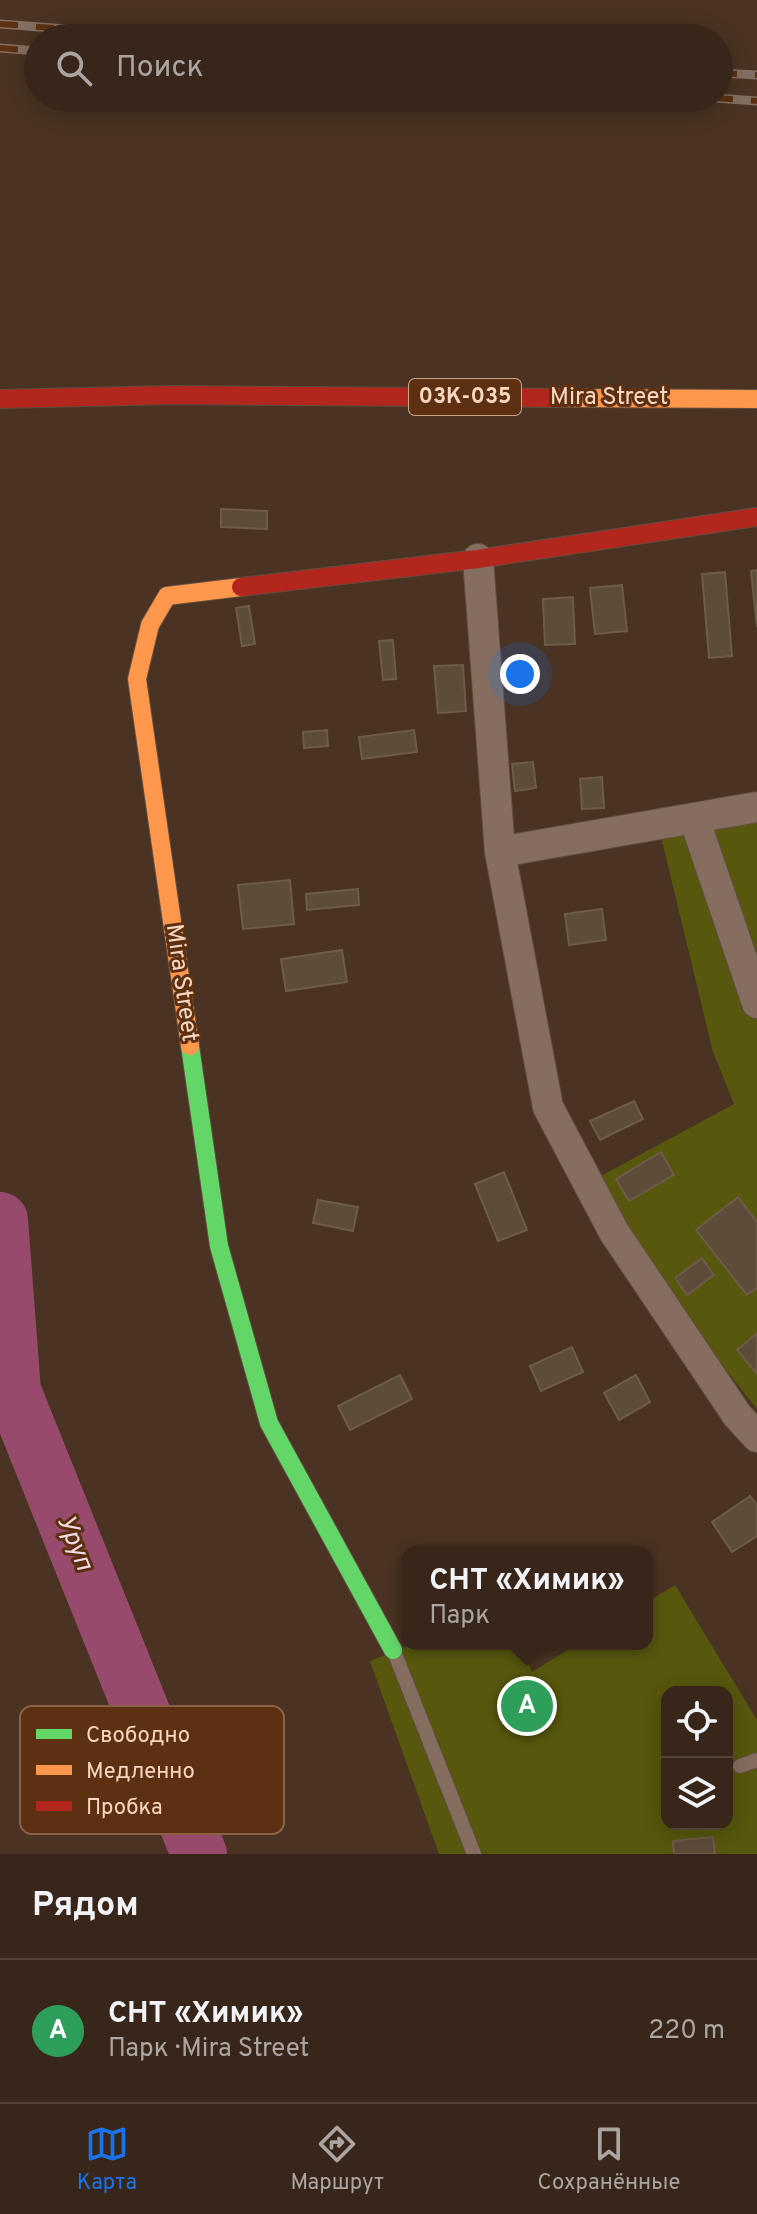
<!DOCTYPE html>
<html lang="ru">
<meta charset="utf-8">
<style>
:root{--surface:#38261a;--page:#433227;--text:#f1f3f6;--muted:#aba5a2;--line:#524339;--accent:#1a73e8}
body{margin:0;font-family:Overpass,sans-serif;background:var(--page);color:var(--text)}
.controls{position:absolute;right:24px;bottom:24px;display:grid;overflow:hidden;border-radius:16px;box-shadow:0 4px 20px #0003}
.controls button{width:72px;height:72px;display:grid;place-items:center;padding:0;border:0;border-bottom:2px solid var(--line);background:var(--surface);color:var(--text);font:40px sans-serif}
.you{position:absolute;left:520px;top:674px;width:28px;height:28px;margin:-20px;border:6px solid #fff;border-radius:50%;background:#1a73e8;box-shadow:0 0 0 12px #1a73e833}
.badge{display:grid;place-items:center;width:52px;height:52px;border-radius:50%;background:var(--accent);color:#fff;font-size:26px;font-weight:700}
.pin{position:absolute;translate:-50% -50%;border:4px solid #fff;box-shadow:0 2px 8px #0006}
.popup{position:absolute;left:401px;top:1546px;width:252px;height:104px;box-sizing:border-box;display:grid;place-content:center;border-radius:16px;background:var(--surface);filter:drop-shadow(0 2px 6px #0005);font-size:26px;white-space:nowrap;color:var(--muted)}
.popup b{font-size:30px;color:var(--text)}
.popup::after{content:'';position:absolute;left:50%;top:100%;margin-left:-16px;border:16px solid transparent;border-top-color:var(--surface)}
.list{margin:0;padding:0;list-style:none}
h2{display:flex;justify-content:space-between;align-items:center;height:104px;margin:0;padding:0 32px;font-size:34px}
h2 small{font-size:26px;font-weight:400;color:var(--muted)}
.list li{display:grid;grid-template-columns:52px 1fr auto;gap:24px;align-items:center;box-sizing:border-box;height:144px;padding:0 32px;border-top:2px solid var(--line)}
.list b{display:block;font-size:30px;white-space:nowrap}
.list p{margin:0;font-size:26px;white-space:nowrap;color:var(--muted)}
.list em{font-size:26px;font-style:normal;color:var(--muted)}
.icon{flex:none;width:44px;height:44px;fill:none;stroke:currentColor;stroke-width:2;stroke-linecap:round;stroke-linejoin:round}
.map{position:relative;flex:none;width:757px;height:1854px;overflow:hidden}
.search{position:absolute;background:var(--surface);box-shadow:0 4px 20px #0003;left:24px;right:24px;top:24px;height:88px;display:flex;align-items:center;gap:20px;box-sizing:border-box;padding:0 28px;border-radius:44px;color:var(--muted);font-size:30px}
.sheet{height:248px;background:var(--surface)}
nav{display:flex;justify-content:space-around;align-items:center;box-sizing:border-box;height:112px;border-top:2px solid var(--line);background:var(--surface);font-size:22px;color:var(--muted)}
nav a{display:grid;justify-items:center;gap:4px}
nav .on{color:var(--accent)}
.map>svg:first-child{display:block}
</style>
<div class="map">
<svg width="757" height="1854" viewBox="0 0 757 1854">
<rect width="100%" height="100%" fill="#4a3322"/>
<path fill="#57570e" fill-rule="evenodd" d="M757 794V1409L677 1308 599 1177 734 1104 713 1052 656 816Z
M675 1585 757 1720V1854H439L370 1661 413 1644H521L532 1672 577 1644H647V1602ZM667 1692H727V1824H667Z"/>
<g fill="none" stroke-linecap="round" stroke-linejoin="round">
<path stroke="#974a6c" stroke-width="56" d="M0 1220 13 1391 199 1854"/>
</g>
<path fill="#5e4c3b" stroke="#6e5b48" stroke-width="2" d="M221 509 267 511V529L221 527Z
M757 570V627L751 571Z
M725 572 732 656 709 658 702 574Z
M622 585 627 631 595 634 590 588Z
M573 597 575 644 545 645 543 599Z
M249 606 255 644 242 646 236 608Z
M393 640 396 679 383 680 379 641Z
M463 665 466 711 438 713 434 666Z
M327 730 328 746 304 748 303 732Z
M414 730 417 752 362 759 359 737Z
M533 762 536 788 515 791 512 764Z
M602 777 604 808 582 809 580 779Z
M290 880 294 924 243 929 238 885Z
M358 889 359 905 307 910 306 894Z
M602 909 606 940 569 945 565 914Z
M342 950 347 982 286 991 281 959Z
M634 1101 643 1119 600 1140 590 1121Z
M661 1152 674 1175 629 1201 616 1179Z
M504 1172 527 1230 498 1241 475 1184Z
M738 1197 757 1222V1288L747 1295 696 1230Z
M318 1200 358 1207 353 1231 313 1223Z
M702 1258 714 1275 687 1295 675 1278Z
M757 1333V1374L737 1350Z
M572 1347 583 1372 541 1391 530 1366Z
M400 1375 412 1399 350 1430 338 1406Z
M636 1375 650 1402 619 1420 604 1393Z
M750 1496 757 1505V1536L732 1552 712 1522Z
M713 1837 715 1854H674L673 1841Z"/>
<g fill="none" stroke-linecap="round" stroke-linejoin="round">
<g stroke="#624e40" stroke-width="16">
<path id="lane" d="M395 1654 474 1854
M740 1766 757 1760"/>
</g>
<g stroke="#624e40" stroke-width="32">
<path id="street" d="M478 559 500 852 548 1107 614 1232 737 1415 757 1437
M694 818 757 1003
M500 852 757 807"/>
</g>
<g stroke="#624e40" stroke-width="20">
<path id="fast" d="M190 1046 219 1246 269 1423 393 1650"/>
</g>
<g stroke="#624e40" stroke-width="20">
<path id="slow" d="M564 398 757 399
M190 1046 137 679 150 625 167 596 241 587"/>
</g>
<g stroke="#624e40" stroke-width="20">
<path id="jam" d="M0 399 172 395 564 398
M241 587 478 559 757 517"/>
</g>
<use href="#lane" stroke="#856e5f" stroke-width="14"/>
<use href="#street" stroke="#856e5f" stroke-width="30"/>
<use href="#fast" stroke="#63d668" stroke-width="18"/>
<use href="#slow" stroke="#ff974d" stroke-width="18"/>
<use href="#jam" stroke="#b3261e" stroke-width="18"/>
<g stroke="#836f62" stroke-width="9">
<path id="rail" d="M0 24 185 38
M0 48 38 51
M719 73 757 75
M715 98 757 101"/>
</g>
<use href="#rail" stroke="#5c3010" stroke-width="6" stroke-dasharray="18" stroke-linecap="butt"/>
</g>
<g text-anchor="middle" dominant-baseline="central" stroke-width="6" stroke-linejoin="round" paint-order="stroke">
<rect fill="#5c3010" stroke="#cba68d" stroke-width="2" x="409" y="379" width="112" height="36" rx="6"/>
<g font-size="22" font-weight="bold" fill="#fbd8c3">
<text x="465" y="397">03К-035</text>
</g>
<g font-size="24" fill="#fbd8c3" stroke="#5c3010">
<text x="609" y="398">Mira Street</text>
<text transform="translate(181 983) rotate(82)">Mira Street</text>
</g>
<g font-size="26" font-style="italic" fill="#f3dae4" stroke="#5c3010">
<text transform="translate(74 1543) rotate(68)">Уруп</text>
</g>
</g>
<rect x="20" y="1706" width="264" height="128" rx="12" fill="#5c3010" stroke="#8c6246" stroke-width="2"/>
<rect x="36" y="1729" width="36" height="10" fill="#63d668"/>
<rect x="36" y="1765" width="36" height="10" fill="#ff974d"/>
<rect x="36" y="1801" width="36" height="10" fill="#b3261e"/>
<g font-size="22" fill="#fbd8c3">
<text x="86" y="1742">Свободно</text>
<text x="86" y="1778">Медленно</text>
<text x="86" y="1814">Пробка</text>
</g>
</svg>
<div class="controls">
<button><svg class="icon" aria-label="locate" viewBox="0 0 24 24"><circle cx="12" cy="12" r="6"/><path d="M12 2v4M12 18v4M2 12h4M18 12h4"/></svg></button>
<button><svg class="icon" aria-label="layers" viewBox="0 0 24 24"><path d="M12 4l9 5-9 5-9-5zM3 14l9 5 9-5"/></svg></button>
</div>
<div class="you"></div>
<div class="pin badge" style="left:527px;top:1706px;background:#2e9e5b">A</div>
<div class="popup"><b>СНТ «Химик»</b>Парк</div>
<div class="search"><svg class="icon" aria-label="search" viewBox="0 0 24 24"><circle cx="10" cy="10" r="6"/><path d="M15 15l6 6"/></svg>Поиск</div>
</div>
<section class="sheet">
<h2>Рядом<small></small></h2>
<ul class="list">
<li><span class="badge" style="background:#2e9e5b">A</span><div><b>СНТ «Химик»</b><p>Парк · Mira Street</p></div><em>220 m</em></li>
</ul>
</section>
<nav>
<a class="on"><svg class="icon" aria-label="map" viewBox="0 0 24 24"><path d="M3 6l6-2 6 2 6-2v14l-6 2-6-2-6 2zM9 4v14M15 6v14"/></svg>Карта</a>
<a><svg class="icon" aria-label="directions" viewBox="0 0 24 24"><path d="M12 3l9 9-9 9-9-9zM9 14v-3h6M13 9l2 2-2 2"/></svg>Маршрут</a>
<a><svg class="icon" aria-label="saved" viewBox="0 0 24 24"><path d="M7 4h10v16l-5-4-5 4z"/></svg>Сохранённые</a>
</nav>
